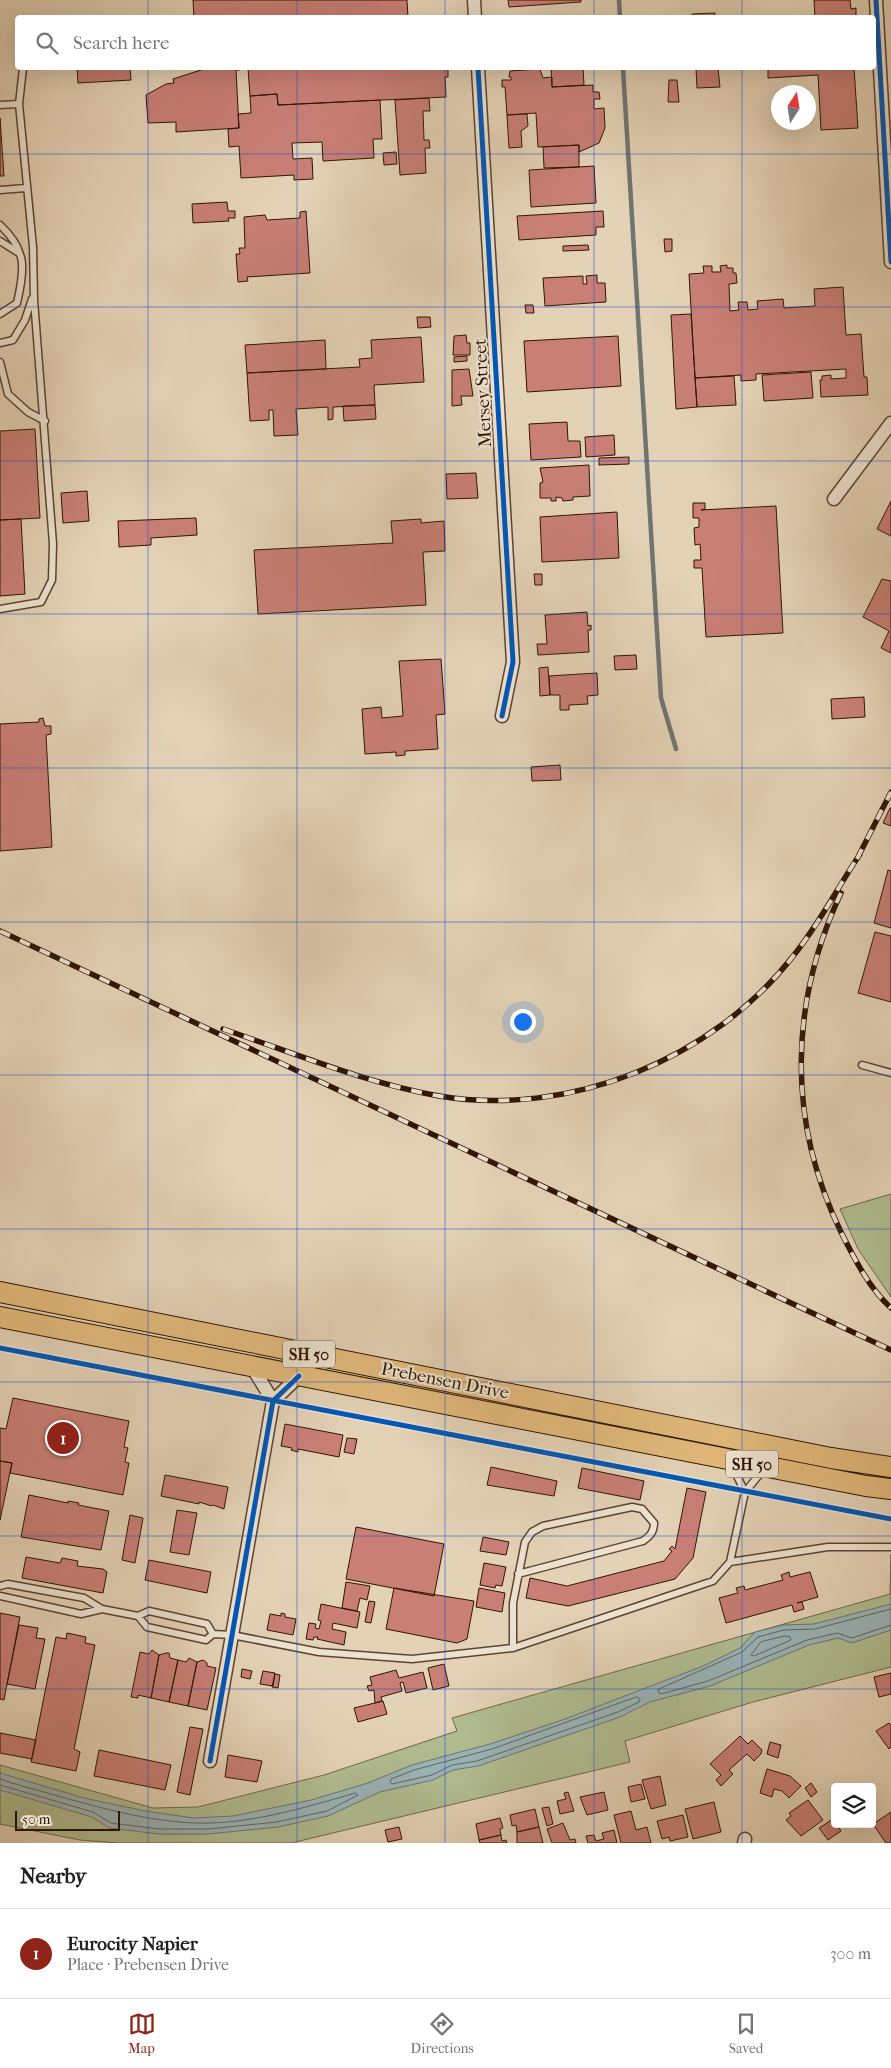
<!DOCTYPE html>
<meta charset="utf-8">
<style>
:root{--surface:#fff;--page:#f2f2f2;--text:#202124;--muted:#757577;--line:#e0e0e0;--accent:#8f2418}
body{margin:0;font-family:"IM FELL French Canon",serif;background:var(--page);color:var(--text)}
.controls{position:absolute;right:15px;bottom:15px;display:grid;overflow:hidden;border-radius:5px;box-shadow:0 5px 20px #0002}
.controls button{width:45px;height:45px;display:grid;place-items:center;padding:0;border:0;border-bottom:1px solid var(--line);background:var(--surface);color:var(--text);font:25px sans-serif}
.compass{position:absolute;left:771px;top:85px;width:45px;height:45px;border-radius:50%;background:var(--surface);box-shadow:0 5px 20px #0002;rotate:12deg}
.scale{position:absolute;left:15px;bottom:12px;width:105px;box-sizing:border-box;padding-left:5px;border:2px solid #2f1503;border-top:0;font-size:14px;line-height:18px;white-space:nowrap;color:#2f1503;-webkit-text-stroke:4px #ede2d0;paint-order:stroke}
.you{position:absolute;left:522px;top:1021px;width:18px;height:18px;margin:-12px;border:4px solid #fff;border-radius:50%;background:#1a73e8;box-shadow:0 0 0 8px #1a73e833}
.badge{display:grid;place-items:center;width:32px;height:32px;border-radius:50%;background:var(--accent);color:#fff;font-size:16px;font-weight:700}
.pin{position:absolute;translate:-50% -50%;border:2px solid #fff;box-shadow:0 1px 5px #0006}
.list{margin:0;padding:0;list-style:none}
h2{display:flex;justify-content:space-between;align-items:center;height:65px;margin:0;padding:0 20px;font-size:21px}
h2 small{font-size:16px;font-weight:400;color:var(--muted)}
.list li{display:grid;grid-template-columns:32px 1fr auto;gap:15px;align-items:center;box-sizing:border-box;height:90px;padding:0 20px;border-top:1px solid var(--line)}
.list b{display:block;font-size:19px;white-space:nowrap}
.list p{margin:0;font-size:16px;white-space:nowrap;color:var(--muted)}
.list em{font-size:16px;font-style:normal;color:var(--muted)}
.icon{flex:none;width:28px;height:28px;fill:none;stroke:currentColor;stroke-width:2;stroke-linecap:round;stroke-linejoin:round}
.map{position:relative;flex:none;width:891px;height:1843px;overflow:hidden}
.search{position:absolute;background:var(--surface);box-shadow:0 5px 20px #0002;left:15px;right:15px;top:15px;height:55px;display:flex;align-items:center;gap:12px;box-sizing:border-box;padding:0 18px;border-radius:5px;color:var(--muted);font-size:19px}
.sheet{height:155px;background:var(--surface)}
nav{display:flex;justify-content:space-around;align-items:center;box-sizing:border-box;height:70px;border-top:1px solid var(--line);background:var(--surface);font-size:14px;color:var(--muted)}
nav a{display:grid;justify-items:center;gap:2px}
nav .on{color:var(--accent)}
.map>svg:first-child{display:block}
</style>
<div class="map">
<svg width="891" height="1843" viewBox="0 0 891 1843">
<rect width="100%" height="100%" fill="#e4d2b6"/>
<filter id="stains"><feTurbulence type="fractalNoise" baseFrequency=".004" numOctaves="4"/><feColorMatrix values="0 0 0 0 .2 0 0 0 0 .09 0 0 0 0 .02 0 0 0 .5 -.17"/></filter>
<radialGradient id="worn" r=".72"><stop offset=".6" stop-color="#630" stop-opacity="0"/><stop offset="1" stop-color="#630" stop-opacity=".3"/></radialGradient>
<path fill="#b0bd91" stroke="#70694a" d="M891 1194V1297L858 1249 840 1209Z
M891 1554V1667L753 1702 625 1741 630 1762 291 1843H118L80 1840 0 1824V1765L153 1808 198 1807 324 1775 457 1731 452 1718 890 1594Z"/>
<path fill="#9ab5b9" stroke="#6f7570" d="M891 1604V1630L852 1643 838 1638 809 1645 710 1686 650 1702 620 1717 478 1766 453 1770 433 1780 380 1792 328 1816 278 1827 208 1834H159L109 1828 92 1817 0 1790V1773L84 1798 145 1811 194 1818 233 1816 311 1800 368 1783 412 1765 490 1744 565 1719 703 1666 740 1648 755 1632 783 1625 814 1624Z"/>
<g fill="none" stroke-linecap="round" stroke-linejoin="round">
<path stroke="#64655e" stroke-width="1" d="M891 1609 815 1629 784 1630 758 1637 742 1652 659 1689 658 1692 661 1694 708 1681 807 1640 837 1633 852 1638 891 1625
M785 1636 790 1637 791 1640 754 1656 751 1655 761 1642Z
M637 1697 640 1699 639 1702 618 1712 477 1761 452 1765 432 1775 392 1784 390 1782 391 1779 414 1770 492 1749Z
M0 1779C16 1785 34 1789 51 1794 97 1807 146 1821 194 1823 247 1825 304 1808 355 1793L358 1795 327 1811 277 1822 208 1829H159L111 1823 93 1812 0 1785"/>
<path stroke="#6f7570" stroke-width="4.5" d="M619 0 620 18
M623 68 661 698 676 749"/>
</g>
<path fill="#c97f76" stroke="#2f1503" d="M193 0H407L408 17 194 18Z
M508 0H581V2L509 7Z
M814 0H850L851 9 856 8V18H815Z
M715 13V18H692V14Z
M77 68H130L131 80 78 83Z
M240 68V70H236L239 128 176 132V122L148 123 146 95 166 84 174 83 173 79 204 69Z
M248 68H448V77H445L446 97 278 105 277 94 250 96Z
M551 68H583L584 85 552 87Z
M696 68H718L720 87 697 88Z
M768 68H854L858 128 821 130 818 75 768 78Z
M540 69 543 78 552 77V87L593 85V92H599L600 99H594V109L604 108 605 128 599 143 579 152V145L538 147 536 113 507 115 505 87H502V80H511V77H509L510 71Z
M669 80H677L679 102H668Z
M277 94 278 105 380 100 382 139H373L374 158 323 161 322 142 292 143 293 159 312 158 313 179 294 180V175L241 178 239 146 229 147 228 129 239 128 238 114 251 113 250 96Z
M429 98 430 111H423L424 140H429L430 148H425L426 173 400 175 395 100Z
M527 114 528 126 521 131 522 147 509 148 507 115Z
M0 118 4 176H0Z
M579 145V167L544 168 543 147Z
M396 152 397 164 384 165 383 153Z
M594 166 596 203 531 207 529 170Z
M227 202 228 211H235V218H228L229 221 193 223 192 204Z
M306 211 310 273 247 277 248 281 238 282 236 254H240L239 248H245L244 217 265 215 267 220 300 218V212Z
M603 211 604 227H596V235L519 240 517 216Z
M664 239H672V251L665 252Z
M588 245 589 250 563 251V246Z
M727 265V268H733V273H736L737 283 729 284 730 311 739 310 738 302H747L748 310 758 309 757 301 783 299 784 308 815 306 814 289 843 287 846 335 861 334 864 377H867L868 395 821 397 820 380H822V376L831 375V379L846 378V369L756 374V380L741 381V375L695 378 689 274 704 273 703 266H712V272H721L720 266Z
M597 275V283H605L606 302 545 306 543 278 583 276V284H587L586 276Z
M525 305H533L534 313H526Z
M691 314 697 407 676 409 671 315Z
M417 317H430L431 327 418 328Z
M466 335 467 343H470V355H453L454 336Z
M618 336 621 386 527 392 524 341Z
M421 337 424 382 374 385 375 405 333 407V419L328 420V407L296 409 298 435 274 436 273 410H269V420L250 421 247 373 360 367 359 359 372 358 371 340Z
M325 340 326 369 247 373 245 345Z
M467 356V361L454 362V357Z
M469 369 473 396H461L462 405 452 406V370Z
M811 372 813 398 764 401 762 375Z
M734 376 736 405 697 407 695 378Z
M375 405 376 419 344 421 343 406Z
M567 422 568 441H580L581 457 531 460 529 424Z
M35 429 40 518 0 520V431Z
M614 435 615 455 586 457 585 437Z
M629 457V464L599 465V458Z
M589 465 590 496 573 497V500L563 501 562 498 556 497V501H551V498H540V483L543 482 540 468Z
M476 473 478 498 447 499 446 474Z
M87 491 89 521 63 523 61 493Z
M891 501V536L877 529Z
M693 503H705V509L701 510 776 506 783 633 706 637 702 568H694V560H701L700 544 695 545 694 528 699 527V518H693Z
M617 512 619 558 542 562 540 517Z
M196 518 197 535 151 538V545L119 547 118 521Z
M21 519 25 594 0 596V520Z
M421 519V523L444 521 445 551 423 552 426 605 258 614 254 550 393 543 391 521Z
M534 574H542V585H535Z
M882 579 891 581V653L881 648 889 631 863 617Z
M587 612 588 626 591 625V630H588L589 652 538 655 537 644H547L545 615Z
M636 655 637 669 615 670 614 656Z
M441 659 445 714 436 715 438 749 405 751V755L396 756V752L365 754 362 709 381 707 382 718 403 716 399 661Z
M548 667 550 695 540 696 539 668Z
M597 673 598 695 587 696 588 704 569 705V710H560V695H550L549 676Z
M864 697 865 717 832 719 831 699Z
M43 718 45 726H51V734L46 735 52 847 0 851V724L39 722V719Z
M560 765 561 780 532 781 531 767Z
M890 808H891V826L883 823Z
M888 870 891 871V928L874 923Z
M875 932 891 936V1002L858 993Z
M13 1398 129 1421 124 1447 128 1448 125 1462 129 1463 123 1495 10 1473 12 1463 0 1461V1428L6 1429Z
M285 1424 343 1435 339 1457 298 1449V1452L291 1450 292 1448 281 1446Z
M347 1438 357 1439 354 1454 344 1452Z
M0 1461 12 1463 0 1520Z
M491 1467 557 1481 554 1496 487 1485Z
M582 1468 644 1481 640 1500 578 1488Z
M165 1475 228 1487 224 1509 213 1505 212 1506 199 1502V1504L161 1496Z
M687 1488 706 1492 693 1558 675 1579 568 1606 526 1598 530 1578 567 1586 664 1561 672 1551 669 1549 672 1546 675 1549Z
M29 1495 68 1503V1501L79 1503 78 1505 109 1511 101 1550 21 1537Z
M177 1510 197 1513 189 1555 170 1552Z
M130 1515 143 1518 135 1563 122 1560Z
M356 1527 444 1544 434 1596 346 1579Z
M483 1537 509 1542 506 1555 480 1551Z
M26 1557 60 1563 62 1558 78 1561 77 1566 103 1569 107 1572 103 1593 22 1578Z
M149 1560 211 1572 207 1593 145 1580Z
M484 1563 506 1567 502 1586 496 1585 495 1588 480 1585Z
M789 1572 790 1577 810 1572 818 1597 797 1603 802 1602 804 1609 794 1612 792 1605 726 1623 719 1598 738 1593 736 1588 744 1586 745 1590 783 1580 781 1575Z
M346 1582 370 1586 367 1600 360 1598 357 1611 342 1608Z
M394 1588 474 1601 467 1639 457 1643 386 1629Z
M479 1588 505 1593 502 1612 476 1607Z
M369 1601 375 1602 371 1623 365 1622Z
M321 1604 360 1612 357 1628 333 1623 332 1629 346 1632 344 1645 317 1639 318 1637H314L313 1640 306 1639 309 1623 316 1624 315 1628 319 1629 321 1621 318 1620Z
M0 1613 20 1617 4 1700 0 1699Z
M281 1613 285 1614V1617L296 1619 293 1635 267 1630 270 1614 281 1616Z
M19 1625 38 1628 36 1638 45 1639 35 1689 7 1684Z
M67 1633 86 1637 85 1643 95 1645 74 1749 80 1752 76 1771 31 1762 56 1637 66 1639Z
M152 1650 159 1655 151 1698 138 1695V1698L131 1697 140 1652 149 1654Z
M166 1653H169L170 1658 178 1660 169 1702 151 1698 159 1655Z
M189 1658 197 1662 188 1706 169 1702 178 1660 186 1662Z
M203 1660 207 1663V1666L216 1668 207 1710 188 1706 197 1662Z
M444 1664 449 1686 433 1690 428 1668Z
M242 1669 252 1671 250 1679 241 1677Z
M396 1670 399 1678 423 1672 427 1688 406 1693 403 1682 400 1683 402 1691 381 1697 382 1701 375 1703 374 1690 369 1691 367 1686 372 1685 370 1677Z
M263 1671 275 1673 273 1686 260 1684Z
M891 1673V1694L879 1697 874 1677Z
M275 1674 280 1675 278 1688 272 1687Z
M383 1701 387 1714 358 1722 354 1708Z
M889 1723 891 1725V1747L889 1749 876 1731Z
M190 1727 203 1729 190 1795 177 1792Z
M0 1733 36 1740 32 1759 0 1753Z
M740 1736 748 1744 752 1740 762 1750 761 1754 754 1761 747 1754 729 1770 733 1774 721 1786 716 1780 721 1775 710 1764Z
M770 1742 781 1745 778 1758 767 1754Z
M99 1750 171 1765 165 1790 94 1776Z
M228 1755 262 1761 257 1782 225 1777Z
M767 1769 790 1776 801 1786 789 1798 782 1791 774 1789 772 1797 760 1793Z
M660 1776 666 1805 651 1809 642 1780Z
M811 1783 817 1792 811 1797 805 1788Z
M641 1784 645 1799 631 1802 628 1787Z
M568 1792 574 1811 560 1814 557 1801 566 1799 564 1793Z
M604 1792 608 1810 587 1815 580 1797Z
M808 1800 823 1820 801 1836 786 1820 791 1816 789 1813Z
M714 1802 721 1832 693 1839 685 1809Z
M549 1807 553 1824 547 1826 542 1808Z
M535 1809 539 1827 517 1832 516 1825 512 1826 510 1815Z
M631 1811 636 1830 647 1827 651 1843H621L614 1815Z
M891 1812V1843H886L873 1824Z
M683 1815 688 1837 670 1841 669 1837 662 1839 657 1821Z
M500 1818 503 1828 500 1829 501 1835 479 1840 476 1824Z
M833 1819 841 1831 828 1840 819 1828Z
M563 1823 570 1840 575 1839 576 1843H552L547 1829Z
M399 1827 402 1839 388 1842 385 1830Z
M539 1827 543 1843H517V1832Z
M614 1830 617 1843H588L586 1836 594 1835 596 1841 604 1839 602 1833Z
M501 1835 502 1841 506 1840 507 1843H480L479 1840Z"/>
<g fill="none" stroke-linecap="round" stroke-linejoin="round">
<g stroke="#5c4430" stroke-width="9">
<path id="lane" d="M0 105 19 104
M0 190 26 188
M0 225C27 250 25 269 17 303L0 314
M0 241 19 253
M0 343 13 340 25 320 32 299
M0 362 8 394 28 412 45 421
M0 609 41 602 52 580 53 544 34 300 33 247 19 104 23 68
M862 1065 891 1073
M731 1464 745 1492
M730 1562 828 1547H891
M0 1586 8 1584 84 1598 102 1609 138 1616 149 1611 207 1624 213 1634
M0 1596 81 1614 102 1609
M138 1616 147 1627 206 1640 213 1634 232 1635 319 1652 412 1659 513 1648 713 1581 730 1562 745 1492 764 1469
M513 1648V1603L525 1542 532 1532 543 1526 632 1507 642 1509 654 1523C654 1532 650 1536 643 1541L518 1574"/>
</g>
<g stroke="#5c4430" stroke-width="15">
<path id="street" d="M474 0 475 18
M876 0 891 262
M478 68 513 662 502 716
M834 499 891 423
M252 1367 273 1401
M210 1761 273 1401 299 1376
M744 1843 745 1839"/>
</g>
<g stroke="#2f1503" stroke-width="22">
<path id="primary" d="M0 1292 831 1458 891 1467
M0 1317 866 1486 891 1489"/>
</g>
<use href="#lane" stroke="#ede2d0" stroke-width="6"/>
<use href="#street" stroke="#ede2d0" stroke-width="12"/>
<use href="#primary" stroke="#e2b97b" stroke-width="20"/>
<g stroke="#2f1503" stroke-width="5.5">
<path id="rail" d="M857 859 891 792
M841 893C789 1004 787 1121 841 1232 854 1258 869 1288 891 1308
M0 931 891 1350
M223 1029C294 1053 365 1083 439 1096 569 1118 714 1059 794 955 819 924 838 887 860 854"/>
</g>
<use href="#rail" stroke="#ede2d0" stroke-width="4" stroke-dasharray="11" stroke-linecap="butt"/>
<g stroke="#ede2d0" stroke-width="8">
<path id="cycleway" d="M876 0 891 262
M478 68 513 662 502 716
M0 1348 891 1519
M210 1761 273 1401 299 1376"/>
</g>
<use href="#cycleway" stroke="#0057b8" stroke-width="5"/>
</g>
<path fill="none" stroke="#1d4ed8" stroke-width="1" stroke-opacity="0.55" d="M148 0V18M297 0V18M445 0V18M594 0V18M742 0V18M148 68V1843M297 68V1843M445 68V1843M594 68V1843M742 68V1843M0 154H891M0 307H891M0 461H891M0 614H891M0 768H891M0 922H891M0 1075H891M0 1229H891M0 1382H891M0 1536H891M0 1689H891"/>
<g text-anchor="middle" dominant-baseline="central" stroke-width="4" stroke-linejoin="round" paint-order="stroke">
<g fill="#ede2d0" stroke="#685240" stroke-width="1">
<rect x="283" y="1340.5" width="52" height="27" rx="4"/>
<rect x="726" y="1450.5" width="52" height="27" rx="4"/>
</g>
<g font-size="16" font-weight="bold" fill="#2f1503">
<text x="309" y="1354">SH 50</text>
<text x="752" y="1464">SH 50</text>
</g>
<g font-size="18" fill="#2f1503" stroke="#ede2d0">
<text transform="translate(483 393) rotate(-93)">Mersey Street</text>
<text transform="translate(445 1381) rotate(11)">Prebensen Drive</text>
</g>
</g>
<rect width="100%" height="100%" filter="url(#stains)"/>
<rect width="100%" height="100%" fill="url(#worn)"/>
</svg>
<div class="controls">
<button><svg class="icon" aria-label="layers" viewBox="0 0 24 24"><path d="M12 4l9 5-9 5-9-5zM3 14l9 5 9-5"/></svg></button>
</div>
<svg class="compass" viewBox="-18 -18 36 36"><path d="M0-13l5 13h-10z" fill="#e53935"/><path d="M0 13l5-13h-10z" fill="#757577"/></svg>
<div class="scale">50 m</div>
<div class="you"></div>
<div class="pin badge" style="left:63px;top:1438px">1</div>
<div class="search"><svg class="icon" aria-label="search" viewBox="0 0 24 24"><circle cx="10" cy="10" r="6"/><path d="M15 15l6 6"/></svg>Search here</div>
</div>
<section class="sheet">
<h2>Nearby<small></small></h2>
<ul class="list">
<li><span class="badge">1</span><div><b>Eurocity Napier</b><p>Place · Prebensen Drive</p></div><em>300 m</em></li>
</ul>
</section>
<nav>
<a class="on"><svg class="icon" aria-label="map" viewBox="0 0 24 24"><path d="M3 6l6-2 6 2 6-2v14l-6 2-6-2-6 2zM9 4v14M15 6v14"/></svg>Map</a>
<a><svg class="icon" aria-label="directions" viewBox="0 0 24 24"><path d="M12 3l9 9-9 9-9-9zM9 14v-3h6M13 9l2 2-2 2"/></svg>Directions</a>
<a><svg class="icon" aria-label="saved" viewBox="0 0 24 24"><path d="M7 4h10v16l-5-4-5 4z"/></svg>Saved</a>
</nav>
